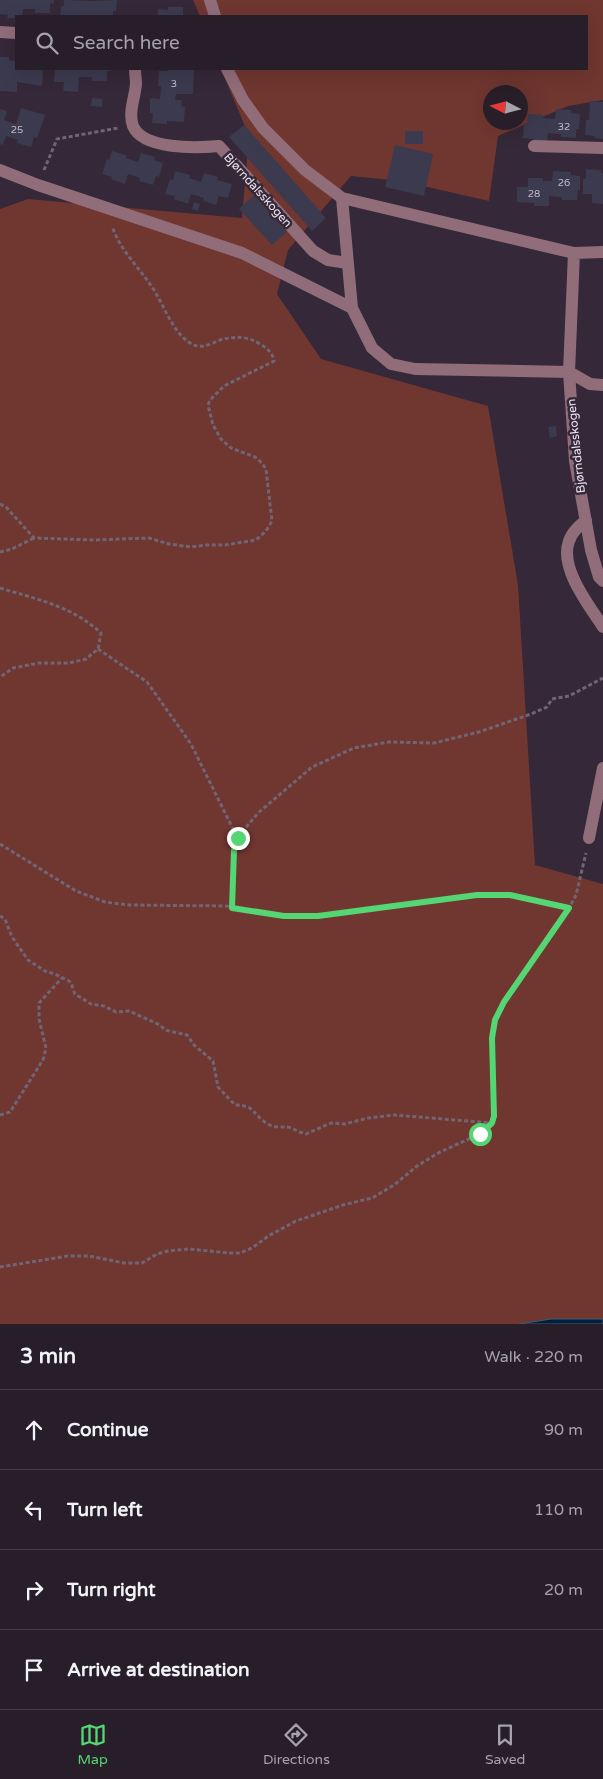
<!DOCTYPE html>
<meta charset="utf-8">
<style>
:root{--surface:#281e2a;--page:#302732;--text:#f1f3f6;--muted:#a5a2a8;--line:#443c47;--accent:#53d673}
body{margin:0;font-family:"Varela Round",sans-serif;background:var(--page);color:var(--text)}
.compass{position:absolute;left:483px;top:85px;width:45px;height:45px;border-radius:50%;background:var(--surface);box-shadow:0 5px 20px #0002;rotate:276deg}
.stop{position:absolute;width:15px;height:15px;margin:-11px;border:4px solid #53d673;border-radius:50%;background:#fff}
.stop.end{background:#53d673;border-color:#fff;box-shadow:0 1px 5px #0008}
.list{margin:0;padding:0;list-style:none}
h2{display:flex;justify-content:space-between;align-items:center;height:65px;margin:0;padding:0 20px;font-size:21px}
h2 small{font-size:16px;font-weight:400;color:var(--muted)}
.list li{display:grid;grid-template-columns:32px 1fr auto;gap:15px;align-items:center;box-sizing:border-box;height:80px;padding:0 20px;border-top:1px solid var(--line)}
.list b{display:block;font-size:19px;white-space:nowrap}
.list em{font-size:16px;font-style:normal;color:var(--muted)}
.icon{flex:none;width:28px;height:28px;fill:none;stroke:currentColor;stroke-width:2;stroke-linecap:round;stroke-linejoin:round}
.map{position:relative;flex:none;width:603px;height:1324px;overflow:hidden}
.search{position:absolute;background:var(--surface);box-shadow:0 5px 20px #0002;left:15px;right:15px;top:15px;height:55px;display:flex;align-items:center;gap:12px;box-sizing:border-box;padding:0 18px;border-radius:0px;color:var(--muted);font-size:19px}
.sheet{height:385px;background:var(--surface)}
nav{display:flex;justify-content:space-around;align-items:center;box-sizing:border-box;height:70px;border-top:1px solid var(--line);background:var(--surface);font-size:14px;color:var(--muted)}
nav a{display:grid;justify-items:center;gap:2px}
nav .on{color:var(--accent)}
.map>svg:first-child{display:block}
</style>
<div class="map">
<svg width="603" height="1324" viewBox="0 0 603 1324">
<rect width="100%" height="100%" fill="#352838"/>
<path fill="#703630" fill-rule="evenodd" d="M193 0H603V100L568 106 498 136 489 201 401 181 351 176 288 250 277 294 321 359 488 406 518 585 535 865 603 884V1319H551L519 1324H0V209L28 199 242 218 249 136 221 69H587V16H200ZM490 92H520V122H490Z"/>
<path fill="#021f3c" stroke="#485a71" d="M551 1319H603V1324H519Z"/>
<path fill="#3b3a4f" d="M0 0H54L53 4 50 3V13H35V9H23L22 16H16V18H7L8 15 0 14Z
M64 0 92 1 117 0 116 11H113V16H60L61 6H64Z
M168 7H183V16H158V9L168 10Z
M0 57H9V60L16 61V69H43L42 86 17 82V92L0 91Z
M55 69H111L110 71H107V81H92V77H79L78 92 63 91 64 82H54Z
M169 69 194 70 193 94H176L175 100H182L181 106 185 107 184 122 167 121V124L152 123 153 113H150V98L160 99 161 86H158L159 71H168Z
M92 98 102 99V107L91 106Z
M590 101 603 102V139L595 138V136L585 135 586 120H589Z
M21 108 45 115 37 138 34 137 31 147 17 143 18 140 6 136 3 145 0 144V109L7 111 4 120 16 124Z
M556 109 571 110V113L580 114 579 129H576V138L561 137V134L548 133 547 143 533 142V139L523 138 524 123 527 124 528 114 543 115V118L555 119Z
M244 125 326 218 312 231 229 137Z
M405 131H423V144H405Z
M395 145 433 154 424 196 385 187Z
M112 151 126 155V158L138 162 141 153 155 157 154 160 163 163 159 177 156 176 153 185 139 181 140 178 128 174 125 184 111 179 112 177 102 174 107 159 109 160Z
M586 169 601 170V173H603V204L592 203V194H583V179H586Z
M175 171 190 175 189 178 201 182 204 173 218 177 217 180 232 184 228 198 219 196 216 205 203 201 204 198 191 194 188 204 174 199 175 196 165 194 170 179 173 180Z
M553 171 571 172V175L580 176V190H578L577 200H562V197L549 196V206H534V203L517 202V187H528V178H543V181H552Z
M254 195 287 232 272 245 239 209Z
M194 202 200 204 198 211 192 209Z
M556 426 557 436 550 438 548 427Z"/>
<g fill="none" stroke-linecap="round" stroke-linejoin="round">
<path stroke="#716574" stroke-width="3" stroke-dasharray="4 2.5" stroke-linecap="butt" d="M44 170 57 139 118 128
M0 504 6 507 34 538 94 540 149 538 169 544 191 547 206 545H225L256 540 266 531 272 521 266 469 262 463 255 457 231 448 221 439 213 425 208 405 210 400 224 386 274 361C273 353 267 348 260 344 247 336 235 336 220 340 212 343 203 349 194 345 173 336 164 304 152 287 138 266 120 250 112 226
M0 552 12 549 34 538
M0 588C36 599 72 606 101 633L98 649 86 659 69 663H39L13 668 0 677
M98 649 147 682 191 744 237 837
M0 844 76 891 105 902 129 905 226 906 284 917 318 916 477 895H510L569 908
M232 908 234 850 237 838 258 813 312 767 354 748 389 742 434 743 479 732 531 714 547 707 552 699 569 696 603 678
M0 916 5 919 12 937 28 960 45 971 55 974 69 981 71 983 75 994 91 1004 104 1006 116 1012 129 1011 160 1025 165 1030 187 1035 194 1045 213 1061 218 1087 235 1105C256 1105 252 1115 268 1124 274 1128 281 1127 287 1127 294 1128 300 1133 306 1134L331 1123 345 1124 368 1118 394 1115 492 1123
M0 1115 10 1112 43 1060 46 1048 39 1019V1003L62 978
M0 1267 68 1256H89L124 1263H142L157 1254 168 1251 189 1249 229 1253H240L252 1248 270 1235 296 1221 343 1205 372 1198 394 1185 417 1166 440 1152 480 1134 492 1123 494 1116 493 1038 495 1020 504 1002 569 908 576 895 586 853"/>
<path stroke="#916d7a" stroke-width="12" d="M210 0 215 16
M0 32 16 33
M135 69C135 74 136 79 136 84 135 97 128 113 133 126 143 150 197 148 219 146L313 251 328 260 347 263
M227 69 243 100 263 128 305 170 342 198 574 253 603 252
M534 146 603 148
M0 170 38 185 242 253 352 308
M342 198 352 308 372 348 391 364 415 369 569 372 590 384 603 385
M574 253 569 372 575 461 591 550 599 577 603 581
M586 520C579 526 572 532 569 541 559 568 589 605 603 627
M589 838 603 768"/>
</g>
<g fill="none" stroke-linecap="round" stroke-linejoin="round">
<path stroke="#53d673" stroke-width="6" d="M238 838 234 850 232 908 284 916H318L477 895H510L569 908 504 1002 495 1020 492 1038 494 1116 492 1123 480 1134"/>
</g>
<g text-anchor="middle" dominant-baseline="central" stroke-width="5" stroke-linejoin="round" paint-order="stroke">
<g font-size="10" fill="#c0b9c6">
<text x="174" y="84">3</text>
<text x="564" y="127">32</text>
<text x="17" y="130">25</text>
<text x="564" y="183">26</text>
<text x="534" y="194">28</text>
</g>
<g font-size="12" fill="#ece3ee" stroke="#352838">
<text transform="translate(258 190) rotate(48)">Bjørndalsskogen</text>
<text transform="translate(576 446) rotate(-96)">Bjørndalsskogen</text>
</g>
</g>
</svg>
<svg class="compass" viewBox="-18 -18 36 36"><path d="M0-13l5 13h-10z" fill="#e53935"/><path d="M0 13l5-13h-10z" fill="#a5a2a8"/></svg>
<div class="stop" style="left:480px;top:1134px"></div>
<div class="stop end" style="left:238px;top:838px"></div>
<div class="search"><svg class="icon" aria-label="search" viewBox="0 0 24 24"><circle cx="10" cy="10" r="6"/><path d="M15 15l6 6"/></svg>Search here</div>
</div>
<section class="sheet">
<h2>3 min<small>Walk · 220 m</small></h2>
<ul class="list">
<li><svg class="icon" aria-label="ahead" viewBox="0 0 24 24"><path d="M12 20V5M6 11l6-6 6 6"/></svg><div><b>Continue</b></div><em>90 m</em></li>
<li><svg class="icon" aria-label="left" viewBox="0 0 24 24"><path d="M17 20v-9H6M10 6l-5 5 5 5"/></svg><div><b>Turn left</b></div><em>110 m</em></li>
<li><svg class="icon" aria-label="right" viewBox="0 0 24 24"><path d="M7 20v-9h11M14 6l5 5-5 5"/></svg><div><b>Turn right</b></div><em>20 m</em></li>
<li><svg class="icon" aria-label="arrive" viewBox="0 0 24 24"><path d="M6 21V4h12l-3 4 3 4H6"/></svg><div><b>Arrive at destination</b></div></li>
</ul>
</section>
<nav>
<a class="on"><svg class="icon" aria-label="map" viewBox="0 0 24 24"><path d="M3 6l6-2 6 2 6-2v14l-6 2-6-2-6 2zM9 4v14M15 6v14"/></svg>Map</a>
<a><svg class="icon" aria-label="directions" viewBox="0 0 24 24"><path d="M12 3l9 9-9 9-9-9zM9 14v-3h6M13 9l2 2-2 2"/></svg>Directions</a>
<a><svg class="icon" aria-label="saved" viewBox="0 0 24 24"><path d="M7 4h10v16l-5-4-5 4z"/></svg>Saved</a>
</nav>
